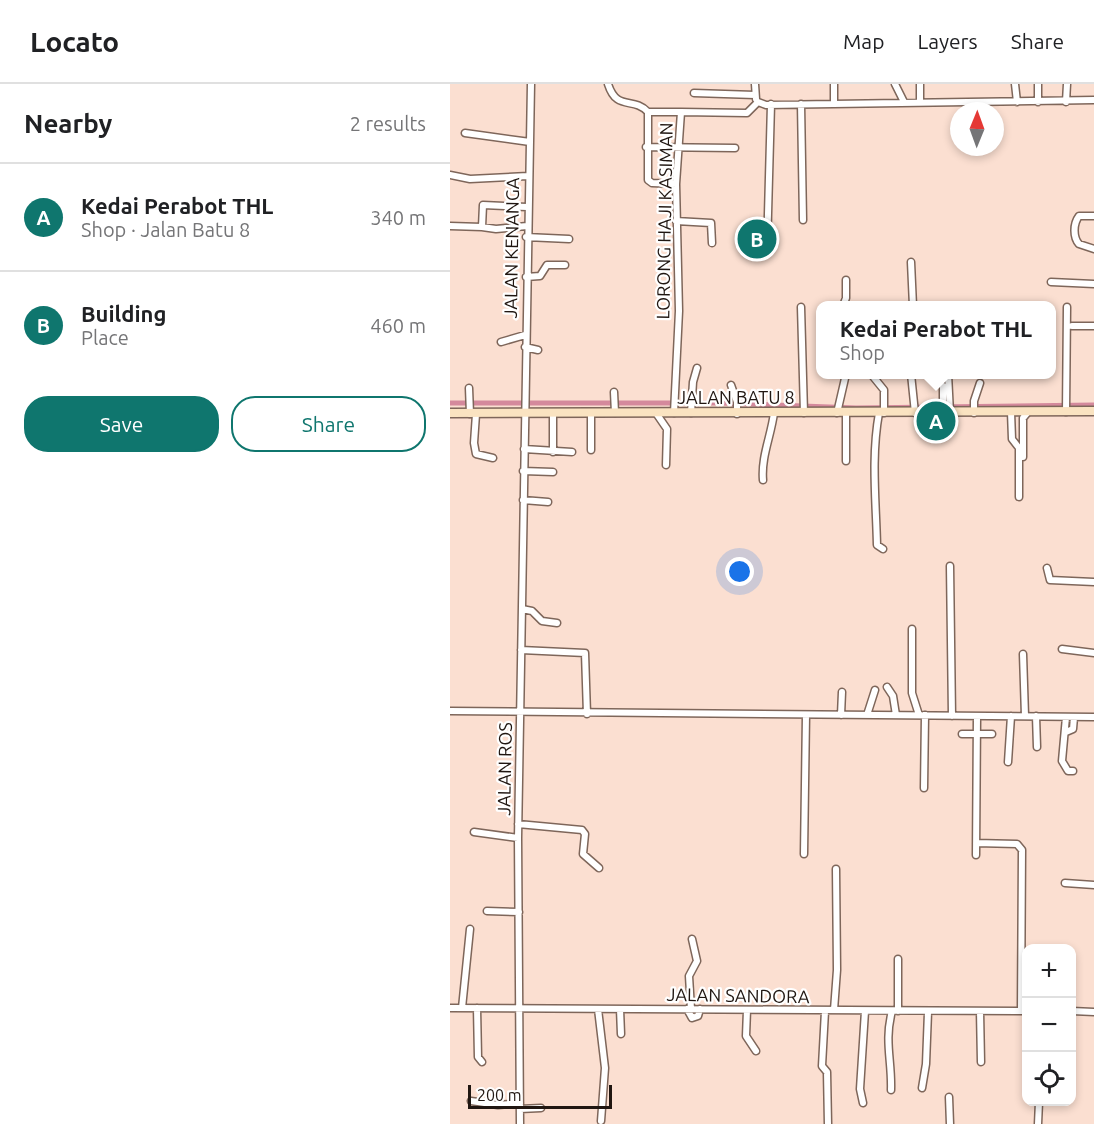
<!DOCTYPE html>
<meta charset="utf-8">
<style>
:root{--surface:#fff;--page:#f6f6f6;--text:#202124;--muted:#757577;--line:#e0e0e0;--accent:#0f766e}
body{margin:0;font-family:Ubuntu,sans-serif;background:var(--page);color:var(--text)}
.controls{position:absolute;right:18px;bottom:18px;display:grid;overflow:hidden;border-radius:12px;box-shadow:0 3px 9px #0003}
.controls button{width:54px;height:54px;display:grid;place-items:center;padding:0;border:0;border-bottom:2px solid var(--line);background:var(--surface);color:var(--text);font:30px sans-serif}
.compass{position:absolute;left:500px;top:18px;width:54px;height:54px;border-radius:50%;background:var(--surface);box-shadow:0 3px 9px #0003;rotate:1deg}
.scale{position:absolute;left:18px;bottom:15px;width:144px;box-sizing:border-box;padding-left:6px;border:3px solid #201611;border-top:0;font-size:16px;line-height:21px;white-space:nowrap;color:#201611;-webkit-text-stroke:4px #fff;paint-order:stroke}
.you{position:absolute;left:290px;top:488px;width:21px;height:21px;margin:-15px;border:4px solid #fff;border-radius:50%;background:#1a73e8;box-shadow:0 0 0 9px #1a73e833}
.badge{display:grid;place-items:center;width:39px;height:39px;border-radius:50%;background:var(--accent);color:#fff;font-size:20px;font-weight:700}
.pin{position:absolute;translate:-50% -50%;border:3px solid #fff;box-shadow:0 2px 6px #0006}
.popup{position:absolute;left:366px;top:217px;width:240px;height:78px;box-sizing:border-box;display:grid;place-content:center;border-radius:12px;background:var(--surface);filter:drop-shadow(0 2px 4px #0005);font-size:20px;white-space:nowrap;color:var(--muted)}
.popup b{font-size:22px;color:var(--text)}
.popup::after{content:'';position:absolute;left:50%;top:100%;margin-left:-12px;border:12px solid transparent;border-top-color:var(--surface)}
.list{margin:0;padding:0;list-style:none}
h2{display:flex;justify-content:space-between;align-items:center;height:78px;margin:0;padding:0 24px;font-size:26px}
h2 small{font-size:20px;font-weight:400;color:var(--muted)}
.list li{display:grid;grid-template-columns:39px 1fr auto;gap:18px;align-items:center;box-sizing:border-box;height:108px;padding:0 24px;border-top:2px solid var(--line)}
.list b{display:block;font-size:22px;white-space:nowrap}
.list p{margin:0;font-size:20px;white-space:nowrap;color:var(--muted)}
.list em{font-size:20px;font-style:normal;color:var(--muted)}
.actions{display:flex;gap:12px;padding:18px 24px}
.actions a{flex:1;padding:14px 0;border:2px solid var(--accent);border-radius:24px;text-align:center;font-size:21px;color:var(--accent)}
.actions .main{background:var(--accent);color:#fff}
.icon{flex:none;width:33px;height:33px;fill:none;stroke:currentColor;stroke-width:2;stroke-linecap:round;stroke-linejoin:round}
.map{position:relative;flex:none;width:644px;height:1040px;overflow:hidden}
header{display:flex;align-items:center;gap:36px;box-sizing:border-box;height:84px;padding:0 30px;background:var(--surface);border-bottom:2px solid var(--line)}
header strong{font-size:28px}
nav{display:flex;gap:33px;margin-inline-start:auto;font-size:21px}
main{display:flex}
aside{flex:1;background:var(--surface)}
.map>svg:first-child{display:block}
</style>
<header>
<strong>Locato</strong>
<nav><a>Map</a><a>Layers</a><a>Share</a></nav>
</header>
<main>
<aside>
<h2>Nearby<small>2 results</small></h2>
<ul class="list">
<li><span class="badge">A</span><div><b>Kedai Perabot THL</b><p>Shop · Jalan Batu 8</p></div><em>340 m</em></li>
<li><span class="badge">B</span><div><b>Building</b><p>Place</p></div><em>460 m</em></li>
</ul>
<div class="actions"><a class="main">Save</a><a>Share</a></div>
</aside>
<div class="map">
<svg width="644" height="1040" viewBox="0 0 644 1040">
<rect width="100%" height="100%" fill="#fbdfd1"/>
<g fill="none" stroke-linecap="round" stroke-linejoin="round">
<path stroke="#d4899c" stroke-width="5" d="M0 319H270L406 324 644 321"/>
<g stroke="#7e665a" stroke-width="9">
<path id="street" d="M158 0C167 28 183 12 198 28
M305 0 306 15
M384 0V20
M445 0 454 18
M470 0V18
M565 0 567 18
M588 0V18
M244 9 305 11
M308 18 316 21 644 16
M616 18 617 0
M351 20 353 136
M15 49 80 58
M196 63 285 64
M0 91 20 95 78 92
M226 100 202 99 198 96V28H231
M644 132H629C623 140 623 153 629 160L644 165
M226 137 261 139 262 159
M0 142 32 143
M77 142 46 145 32 143 33 121 77 123
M76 153 119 155
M317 166 321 20
M461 178 463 222
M76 193 90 192 97 181H115
M601 198 644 200
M393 222 396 214V196
M351 223 354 329
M622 242H644
M51 258 75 251
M75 263 88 266
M421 290 434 306V329
M461 290 465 329
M498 290 500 329
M281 301 287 318V330
M19 304 20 330
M164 308 165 329
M561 328 562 355 569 364V413
M616 328 617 223
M206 329 217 345 216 381
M224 329 229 227 226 100 231 28 297 29 308 18
M241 329 243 298 247 284
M387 329 396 290
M429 329C421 373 426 417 427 461L433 465
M493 329V302
M524 329V317L530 299
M26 330 24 359 26 370 43 374
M74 365 122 368
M141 366V329
M103 368V330
M573 373V334L578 328
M396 377V329
M73 387 103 388
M313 396C311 373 321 352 324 329
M73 416 98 418
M500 482 502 632
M597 484 600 496 644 498
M72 525 82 527 92 537 107 539
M462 545V609L469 631
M612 565 644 569
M71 566 135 569 137 630
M573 570 575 632
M437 603 443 612 446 631
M0 627 644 633
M391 631 392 608
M417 631 425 606
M586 632 587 663
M616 633 612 677 618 687H623
M616 648 623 645 624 633
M512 650H542
M558 678 561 632
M474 704 475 631
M68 740 132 746 135 750 133 770 149 784
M24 748 68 754
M526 759 567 760 572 766 571 927
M354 770 356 631
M526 771 527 632
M615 799 644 801
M37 827 69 828
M448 875V927
M0 924 576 927
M12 924 20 845
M27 924 28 973 32 978
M148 925 155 984 151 1037
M170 925 171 950
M237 925 242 934 248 932 250 925
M241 925 239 892 247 877 242 855
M297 926 296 952 306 967
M384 926 387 886 386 785
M375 927 372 982 377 988 378 1040
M530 927 531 978
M622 927 644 928
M472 1004 476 980 478 928
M441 1006C442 976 434 958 442 927
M499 1013 500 1040
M21 1017 48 1021 70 1019
M413 1019 410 1005 415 927
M70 1025 91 1024
M70 1040 68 754 81 0
M588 1040 589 1018"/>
</g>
<g stroke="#7e665a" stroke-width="11">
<path id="secondary" d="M0 329 644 327"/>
</g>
<use href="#street" stroke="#fff" stroke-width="6"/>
<use href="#secondary" stroke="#fae3c1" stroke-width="8"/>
</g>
<g text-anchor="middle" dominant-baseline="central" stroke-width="4.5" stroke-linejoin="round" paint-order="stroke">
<g font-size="18" fill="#201611" stroke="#fff">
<text transform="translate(214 137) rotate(-89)">LORONG HAJI KASIMAN</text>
<text transform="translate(61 164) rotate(-89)">JALAN KENANGA</text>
<text x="286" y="313">JALAN BATU 8</text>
<text transform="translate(54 685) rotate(-89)">JALAN ROS</text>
<text transform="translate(288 911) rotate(1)">JALAN SANDORA</text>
</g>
</g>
</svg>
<div class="controls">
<button>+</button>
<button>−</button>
<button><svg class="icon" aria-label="locate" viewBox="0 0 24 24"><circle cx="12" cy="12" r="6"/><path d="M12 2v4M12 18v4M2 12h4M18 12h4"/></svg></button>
</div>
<svg class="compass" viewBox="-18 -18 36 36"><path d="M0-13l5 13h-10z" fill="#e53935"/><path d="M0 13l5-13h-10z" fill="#757577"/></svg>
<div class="scale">200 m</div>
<div class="you"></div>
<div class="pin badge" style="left:486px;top:337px">A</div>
<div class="popup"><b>Kedai Perabot THL</b>Shop</div>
<div class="pin badge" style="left:307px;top:155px">B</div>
</div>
</main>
